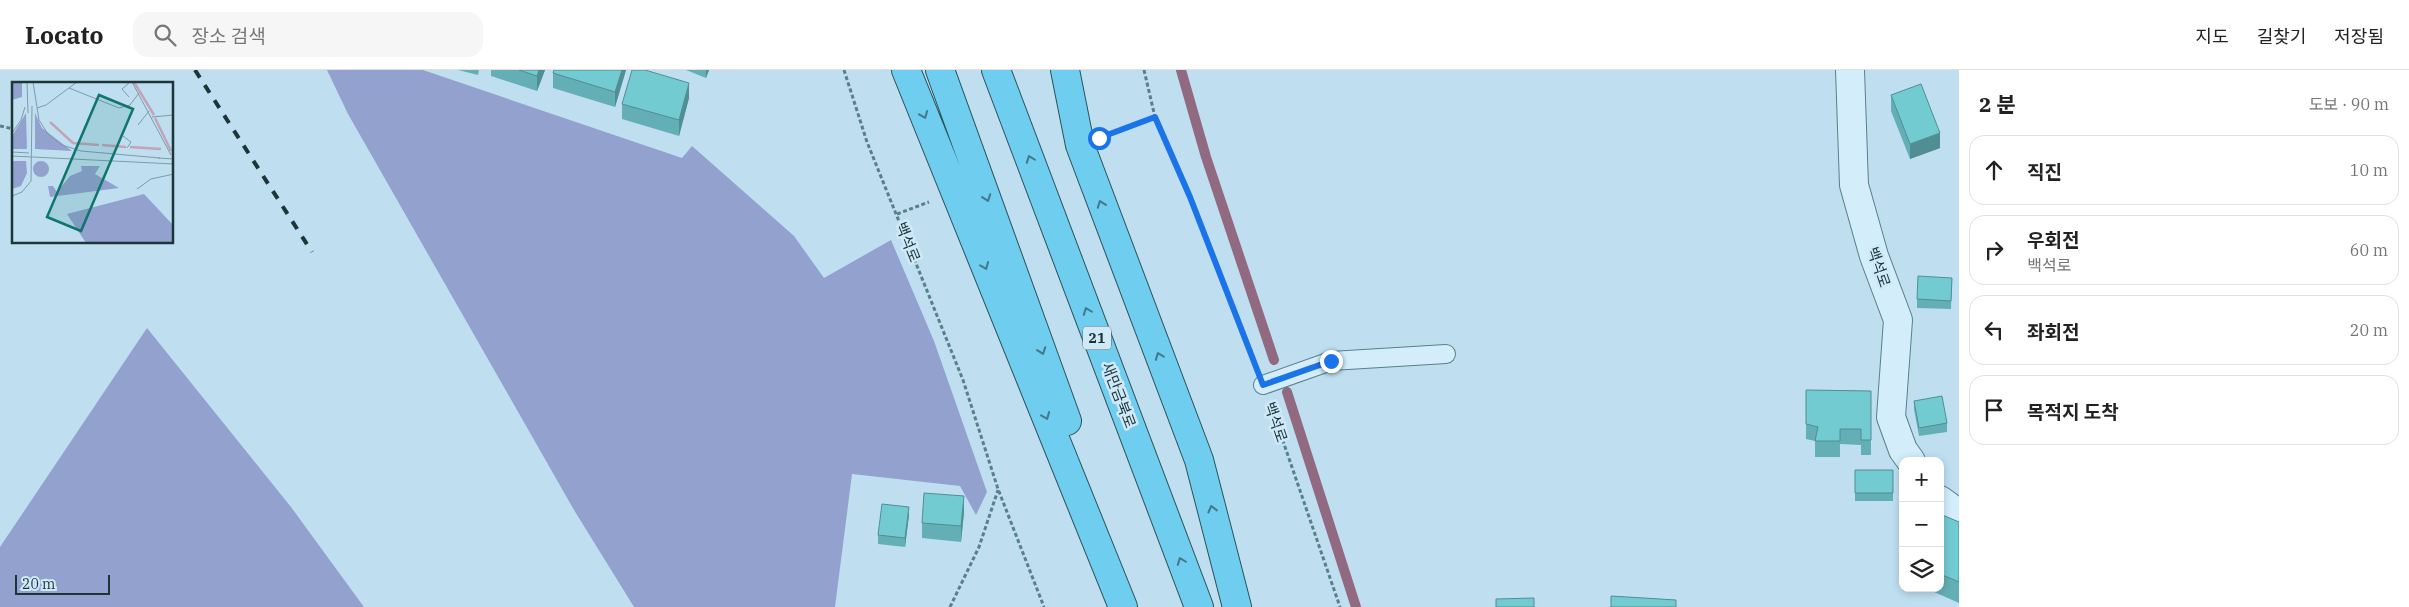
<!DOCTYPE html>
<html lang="ko">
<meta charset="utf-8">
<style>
:root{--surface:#fff;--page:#f6f6f6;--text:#222;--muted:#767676;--line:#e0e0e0}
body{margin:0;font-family:"IBM Plex Serif","Noto Sans KR",serif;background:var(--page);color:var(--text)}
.controls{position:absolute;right:15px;bottom:15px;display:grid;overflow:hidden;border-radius:10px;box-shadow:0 2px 8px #0003}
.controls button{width:45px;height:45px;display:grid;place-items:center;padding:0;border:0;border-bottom:1px solid var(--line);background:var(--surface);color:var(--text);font:25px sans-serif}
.scale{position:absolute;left:15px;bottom:12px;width:95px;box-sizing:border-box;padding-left:5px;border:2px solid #1c3539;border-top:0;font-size:14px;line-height:18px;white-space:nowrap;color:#1c3539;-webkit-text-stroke:4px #d0e9f8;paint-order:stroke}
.stop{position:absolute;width:15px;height:15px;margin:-11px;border:4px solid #1a73e8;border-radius:50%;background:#fff}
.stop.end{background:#1a73e8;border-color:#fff;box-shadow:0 1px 5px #0008}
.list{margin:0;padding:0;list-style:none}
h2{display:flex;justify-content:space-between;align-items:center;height:65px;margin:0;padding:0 20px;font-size:21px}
h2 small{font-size:16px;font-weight:400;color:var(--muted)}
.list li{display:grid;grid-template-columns:32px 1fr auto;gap:15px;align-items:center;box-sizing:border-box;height:70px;margin:0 10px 10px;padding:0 10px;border:1px solid var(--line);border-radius:15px}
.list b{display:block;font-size:19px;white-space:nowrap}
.list p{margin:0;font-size:16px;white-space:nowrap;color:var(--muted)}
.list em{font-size:16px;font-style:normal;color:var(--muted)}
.icon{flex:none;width:28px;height:28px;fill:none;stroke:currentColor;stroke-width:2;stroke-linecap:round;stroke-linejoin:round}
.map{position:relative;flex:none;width:1959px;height:537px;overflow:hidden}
header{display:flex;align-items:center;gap:30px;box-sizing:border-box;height:70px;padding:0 25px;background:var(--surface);border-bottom:1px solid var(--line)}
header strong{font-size:24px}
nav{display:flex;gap:28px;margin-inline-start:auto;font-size:18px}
.search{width:350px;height:45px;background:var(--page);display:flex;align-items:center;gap:12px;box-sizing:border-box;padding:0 18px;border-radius:15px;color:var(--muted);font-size:19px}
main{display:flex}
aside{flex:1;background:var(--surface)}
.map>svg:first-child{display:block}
</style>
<header>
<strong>Locato</strong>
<div class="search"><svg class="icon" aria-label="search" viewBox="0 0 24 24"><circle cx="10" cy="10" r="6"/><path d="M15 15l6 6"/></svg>장소 검색</div>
<nav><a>지도</a><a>길찾기</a><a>저장됨</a></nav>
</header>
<main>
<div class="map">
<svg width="1959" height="537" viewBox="0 0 1959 537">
<rect width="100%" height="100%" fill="#bfdff1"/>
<path fill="#93a1cf" d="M327 0H423L682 88 692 76 794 166 824 208 891 170 934 271 987 422 976 445 960 416 852 404 835 537H634L574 440 348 44Z
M147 258 291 437 364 537H0V477Z"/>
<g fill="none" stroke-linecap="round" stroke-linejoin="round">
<path stroke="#916981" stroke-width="10" d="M1181 0 1206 87 1274 290
M1287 322 1356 537"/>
<g stroke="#56818b" stroke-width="20">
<path id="service" d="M1263 315 1331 291 1446 284"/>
</g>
<g stroke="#56818b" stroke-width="30">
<path id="minor" d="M1850 0 1854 115 1874 186 1898 250 1891 347 1903 380 1911 391
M1940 430 1959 444"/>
</g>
<g stroke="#2b5358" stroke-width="30">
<path id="trunk" d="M906 0 1123 537
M940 0 1067 351
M996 0 1199 537
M1065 0 1080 75 1199 390 1237 537"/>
</g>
<path stroke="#56818b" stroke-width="3" stroke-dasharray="4 2.5" stroke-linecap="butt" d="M844 0 867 72 963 310 998 419 1044 537
M1144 0 1155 47 1190 127 1255 291
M0 56 14 59
M1109 64 1155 47
M897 144 929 132
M1272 339 1340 537
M950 537 979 477 998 420"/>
<use href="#service" stroke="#d3edfb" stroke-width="18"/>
<use href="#minor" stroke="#d3edfb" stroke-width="28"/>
<use href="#trunk" stroke="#6fcdef" stroke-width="28"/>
<path stroke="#1c3539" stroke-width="4" stroke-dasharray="9 9" stroke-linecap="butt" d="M195 0 312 182"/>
</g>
<path fill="#63afb5" d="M458 0H479L478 5Z
M491 0H545L537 21 491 6Z
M554 0H626L615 37 553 18V3Z
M686 0H709L706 8Z
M1891 25 1940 78 1910 89 1891 41Z
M689 28 679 66 622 49V34Z
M1952 208 1951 239 1917 238V229Z
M1806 320 1871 321V385H1861V375L1840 374V387H1815V371L1806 369Z
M1914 331 1947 353V362L1919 366 1914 339Z
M1855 400H1893V431H1855Z
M964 442 961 472 922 468V453Z
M1940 444 1959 452V533L1925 518H1940Z
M909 445 905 477 878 474V465Z"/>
<path fill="#508e93" d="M539 0H545L537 21V6Z
M622 0H626L615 37V22Z
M706 0H709L706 8Z
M689 13V28L679 66V50Z
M1940 63V78L1910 89V74Z
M964 426V442L961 472V456Z
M909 437V445L905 477V468Z"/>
<path fill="#73cbd2" stroke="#508e93" d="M519 0H539L537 6Z
M554 0H622L615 22 553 3Z
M632 0H645L689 13 679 50 622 34Z
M1921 14 1940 63 1910 74 1891 25Z
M1918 206 1952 208 1951 231 1917 229Z
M1806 320 1871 321V370H1861V359H1840V371H1815L1818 357 1806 354Z
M1942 326 1947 353 1919 358 1914 331Z
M1855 400H1893V423H1855Z
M924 423 964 426 961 456 922 453Z
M882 434 909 437 905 468 878 465Z
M1940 444 1959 452V512L1940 504Z
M1611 526 1676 530V537H1611Z
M1534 528V537H1496V529Z"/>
<defs><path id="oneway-chevron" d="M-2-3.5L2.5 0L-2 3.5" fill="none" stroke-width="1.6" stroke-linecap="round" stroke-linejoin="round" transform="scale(1.25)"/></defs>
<g stroke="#41798b">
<use href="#oneway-chevron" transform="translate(924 45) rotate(68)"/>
<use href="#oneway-chevron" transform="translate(1030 89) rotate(-111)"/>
<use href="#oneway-chevron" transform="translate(987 128) rotate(70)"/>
<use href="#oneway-chevron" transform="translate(1101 134) rotate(-110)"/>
<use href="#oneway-chevron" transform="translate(985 196) rotate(68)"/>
<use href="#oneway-chevron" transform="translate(1087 241) rotate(-111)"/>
<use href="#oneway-chevron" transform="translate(1042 281) rotate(70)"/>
<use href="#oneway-chevron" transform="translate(1159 286) rotate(-111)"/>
<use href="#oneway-chevron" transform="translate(1046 346) rotate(68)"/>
<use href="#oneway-chevron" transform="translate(1212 439) rotate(-104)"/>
<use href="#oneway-chevron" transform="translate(1181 491) rotate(-111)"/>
</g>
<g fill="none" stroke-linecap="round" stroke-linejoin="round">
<path stroke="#1a73e8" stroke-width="6" d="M1099 68 1155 47 1190 127 1263 315 1331 291"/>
</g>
<g text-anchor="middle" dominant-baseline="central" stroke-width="5" stroke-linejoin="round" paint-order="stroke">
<rect fill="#d0e9f8" stroke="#526b72" stroke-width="1" x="1083" y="256.5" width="28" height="23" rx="4"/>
<g font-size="14" font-weight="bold" fill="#1c3539">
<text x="1097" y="268">21</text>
</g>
<g font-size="15" fill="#1c3539" stroke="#d0e9f8">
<text transform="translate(908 172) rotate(68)">백석로</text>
<text transform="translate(1879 197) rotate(71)">백석로</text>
<text transform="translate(1119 325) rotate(69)">새만금북로</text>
<text transform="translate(1276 352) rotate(71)">백석로</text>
</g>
</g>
<g transform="translate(12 12)">
<rect width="161" height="161" fill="#bfdff1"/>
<path d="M0 0H10V15L0 18ZM14 31 15 67H0V54ZM23 31 30 46 60 69 23 67ZM0 79H14L15 91 9 104 0 107ZM21 87a8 8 0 1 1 16 0a8 8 0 1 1-16 0ZM69 84H88L83 92 107 106 38 115 36 104H41L45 110 58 94 70 89ZM132 112 161 143V161H74L55 132Z" fill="#93a1cf"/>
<path fill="none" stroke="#c2a3b7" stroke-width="2.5" d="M122 0 142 33M143 36 159 69M38 40 61 61 87 63M90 63 114 65M118 65 149 67"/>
<path fill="none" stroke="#7e9ba7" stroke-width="1" d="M15 0 16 31M21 0 27 38 36 52 50 63 69 69 148 76M120 0 159 73M57 6 107 26 118 23 127 11M117 15 110 7 118 0M25 26 34 23 65 0M140 35 162 33M126 43 137 29M0 51 9 38 13 25M111 54 119 60 115 66M0 70 17 71M0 74 162 82M146 76 162 77M125 107 139 97 162 92M0 114 10 110 19 99 20 24"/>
<path fill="#0f766e" fill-opacity="0.15" stroke="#0f766e" stroke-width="2.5" d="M87 13 121 27 69 149 35 135Z"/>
<rect width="161" height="161" fill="none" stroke="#1c3539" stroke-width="2.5"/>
</g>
</svg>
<div class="controls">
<button>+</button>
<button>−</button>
<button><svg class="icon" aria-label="layers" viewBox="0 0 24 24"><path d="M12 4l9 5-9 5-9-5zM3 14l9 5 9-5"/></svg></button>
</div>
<div class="scale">20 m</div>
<div class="stop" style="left:1099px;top:68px"></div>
<div class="stop end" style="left:1331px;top:291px"></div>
</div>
<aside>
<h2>2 분<small>도보 · 90 m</small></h2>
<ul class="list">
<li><svg class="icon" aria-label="ahead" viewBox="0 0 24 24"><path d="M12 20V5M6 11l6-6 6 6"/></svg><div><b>직진</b></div><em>10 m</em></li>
<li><svg class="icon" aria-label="right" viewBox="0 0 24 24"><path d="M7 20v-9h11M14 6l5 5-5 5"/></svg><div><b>우회전</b><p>백석로</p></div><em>60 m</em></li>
<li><svg class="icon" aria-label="left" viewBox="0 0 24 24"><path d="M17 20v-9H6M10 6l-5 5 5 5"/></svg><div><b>좌회전</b></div><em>20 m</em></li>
<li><svg class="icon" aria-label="arrive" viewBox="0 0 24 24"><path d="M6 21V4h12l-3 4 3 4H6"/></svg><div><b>목적지 도착</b></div></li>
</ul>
</aside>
</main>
